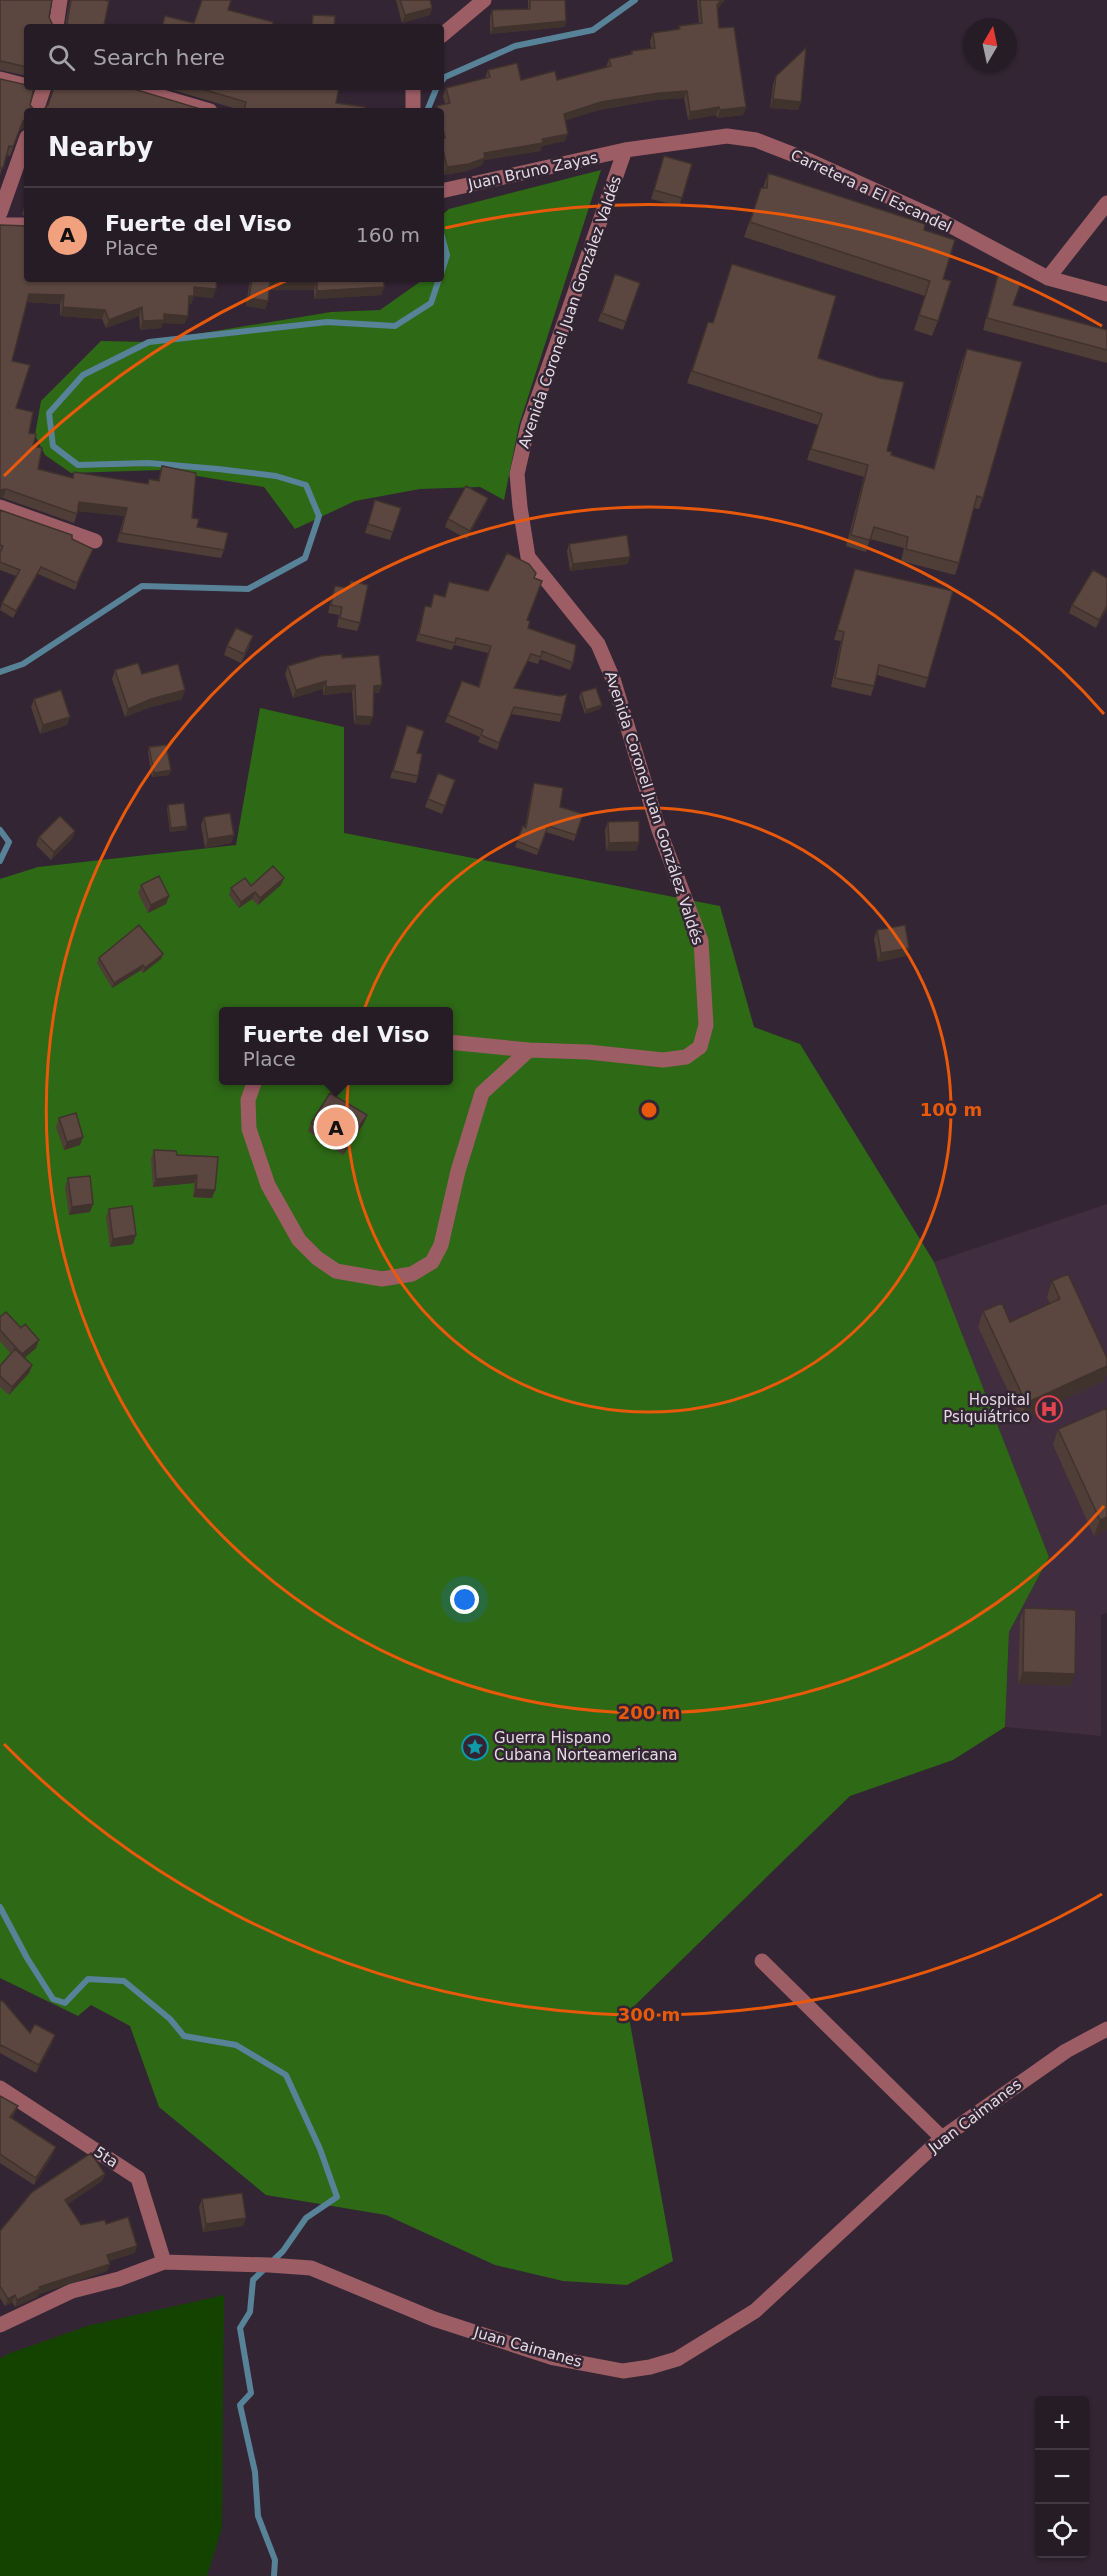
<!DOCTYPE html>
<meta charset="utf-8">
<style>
:root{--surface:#261c26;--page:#322932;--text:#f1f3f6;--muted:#a4a1a7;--line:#423a43;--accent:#f1a17d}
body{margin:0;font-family:"DejaVu Sans",sans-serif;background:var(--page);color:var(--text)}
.controls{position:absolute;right:18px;bottom:18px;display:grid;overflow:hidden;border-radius:6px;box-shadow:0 2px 4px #0004}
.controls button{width:54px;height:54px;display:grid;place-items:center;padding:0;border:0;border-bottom:2px solid var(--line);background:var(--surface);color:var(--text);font:30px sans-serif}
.compass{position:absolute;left:963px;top:18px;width:54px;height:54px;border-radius:50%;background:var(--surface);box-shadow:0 2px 4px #0004;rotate:9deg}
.you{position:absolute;left:465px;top:1600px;width:21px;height:21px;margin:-15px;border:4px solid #fff;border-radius:50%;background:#1a73e8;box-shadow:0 0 0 9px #1a73e833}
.badge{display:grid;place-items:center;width:39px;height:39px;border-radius:50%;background:var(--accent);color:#111;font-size:20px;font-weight:700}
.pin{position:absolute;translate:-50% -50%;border:3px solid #fff;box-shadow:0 2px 6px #0006}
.popup{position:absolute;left:219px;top:1007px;width:234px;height:78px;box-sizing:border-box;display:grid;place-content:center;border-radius:6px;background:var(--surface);filter:drop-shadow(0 2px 4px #0005);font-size:20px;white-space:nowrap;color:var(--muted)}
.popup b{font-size:22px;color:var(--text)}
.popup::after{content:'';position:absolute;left:50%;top:100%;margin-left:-12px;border:12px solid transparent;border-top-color:var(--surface)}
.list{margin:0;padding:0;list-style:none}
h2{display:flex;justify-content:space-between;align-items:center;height:78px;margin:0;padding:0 24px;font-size:26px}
h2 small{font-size:20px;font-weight:400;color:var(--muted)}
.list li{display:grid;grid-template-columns:39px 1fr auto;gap:18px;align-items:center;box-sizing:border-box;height:96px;padding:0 24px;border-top:2px solid var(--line)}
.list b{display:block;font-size:22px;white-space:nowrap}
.list p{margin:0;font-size:20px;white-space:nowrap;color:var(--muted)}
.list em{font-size:20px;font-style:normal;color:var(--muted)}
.icon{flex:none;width:33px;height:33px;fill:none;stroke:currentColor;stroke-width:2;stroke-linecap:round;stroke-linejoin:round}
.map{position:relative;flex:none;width:1107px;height:2576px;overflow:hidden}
.search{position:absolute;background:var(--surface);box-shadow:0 2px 4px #0004;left:24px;top:24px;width:420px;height:66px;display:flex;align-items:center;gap:15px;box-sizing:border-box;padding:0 21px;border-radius:6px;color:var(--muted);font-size:22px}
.panel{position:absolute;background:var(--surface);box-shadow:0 2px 4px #0004;left:24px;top:108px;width:420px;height:174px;border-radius:6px}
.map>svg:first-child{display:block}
</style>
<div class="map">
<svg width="1107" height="2576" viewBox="0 0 1107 2576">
<rect width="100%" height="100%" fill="#332533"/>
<path fill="#402d3f" d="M1107 1204V1613L1101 1615V1736L1005 1727 1009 1632 1049 1557 934 1262Z"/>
<path fill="#144300" d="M224 2295 222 2528 207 2576H0V2359L8 2354 87 2326Z"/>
<path fill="#2e6916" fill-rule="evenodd" d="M601 170 519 425 504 500 480 487 420 489 355 501 295 529 264 487 161 470 71 473 45 455 35 435 41 401 101 341 149 342 331 312 380 310 424 279H441V216L449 209Z
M260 708 344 727V833L720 906 754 1027 800 1044 934 1262 1049 1557 1009 1632 1005 1727 953 1760 850 1796 628 2012 673 2261 627 2285 563 2281 495 2265 386 2215 266 2195 159 2107 130 2026 91 2005 78 2016 0 1978V879L38 867 236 845ZM224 1012H448V1080H224Z"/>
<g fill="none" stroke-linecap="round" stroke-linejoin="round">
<path stroke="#578297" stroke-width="6" d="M441 82 445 77 515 46 593 30 635 0
M427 111 437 87
M441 233 447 255 441 274
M0 672 23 664 142 586 248 589 305 558 319 516 306 485 276 476 218 469 148 463 78 465 53 446 49 413 83 375 149 342 327 322 395 326 431 303 439 279
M0 830 9 842 0 861
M0 1907 27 1958 53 1999 65 2003 88 1979 124 1981 170 2019 184 2036 236 2045 286 2075 320 2149 337 2197 306 2218 283 2251 253 2280 250 2312 240 2328 251 2393 240 2405 255 2472 258 2516 275 2560 274 2576"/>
<path stroke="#9d5d65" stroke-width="15" d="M56 27 60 0
M441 36 484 0
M0 79 27 86
M128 87 210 111
M413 87V111
M36 111 44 87
M441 191 625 150 727 136 756 140 810 161 936 218 1048 278 1107 294
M0 213 27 137
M0 225H27
M1048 278 1107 203
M0 507 95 541
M448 1042 529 1050 588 1052 663 1060 686 1057 700 1047 706 1025 701 941 659 830 613 679 598 644 528 557 520 507 517 474 528 426 625 150
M255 1080 248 1100 249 1129 268 1185 299 1240 317 1258 336 1271 382 1279 412 1274 432 1262 441 1245 458 1171 482 1093 529 1050
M762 1961 942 2138
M0 2088 138 2178 164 2262
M0 2325 72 2291 119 2279 164 2262 269 2265 311 2268 434 2319 554 2358 623 2371 650 2367 677 2359 755 2311 942 2138 1066 2051 1107 2029"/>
</g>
<path fill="#4f3d37" d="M0 0 49 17 53 26 27 27V76L0 70Z
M70 0H103L104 25H65Z
M396 0H430L432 8 430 15 402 23Z
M528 0H565L566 21 564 27 490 34V16L492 10 528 9Z
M697 0H725L717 9 719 28 746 107 743 115 717 118 716 115 688 120 684 98 656 100 599 110 565 120V141L542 146 540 151 484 160 482 165 467 171 444 175 441 162V111H435L437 106 445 104 443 96 446 88 485 78 488 70 521 80H557L606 67 609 59 630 55 632 51 651 48 650 41 653 33 678 30 679 26 699 23Z
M776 76 801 102 798 110 770 108 773 84Z
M0 79 30 105 27 111V128L26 127 20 130 10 156 6 155 0 175Z
M163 87H339L336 103 365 111H243Z
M664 156 682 198 679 206 651 199Z
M768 173 924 230 943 279 938 321 932 336 914 330 925 296 744 237 756 203 763 188Z
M27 196V217L22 215Z
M0 225 213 298 194 296 191 304H188V316L184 324 163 323 161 328 140 330 139 316 106 328 102 319 60 316V304L26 302 12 361 16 408 29 433 33 446 38 469 72 478 74 472 147 484 149 479 158 481 162 466 197 527 224 550 221 558 117 542 124 516 78 511 74 523 3 498Z
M732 264 818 358 887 451 891 455 933 469 962 361 967 349 983 498 979 509 974 508 959 563 955 575 901 561 904 548 870 539 866 552 846 546 864 477 807 460 818 425 687 383 704 333 713 323Z
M615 274 640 283 623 330 598 321Z
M998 275 1013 305 1107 330V363L983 330 994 287Z
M250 279H384V287L381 295 314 299V290H269L268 301 265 309 246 306Z
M488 498 485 506 467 539 445 527 448 519Z
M375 500 401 508 390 540 365 533Z
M0 510 72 539 93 549 75 590 38 574 13 618 0 610 2 603 16 576 0 570Z
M569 544 628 564 570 571 567 551Z
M855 569 928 678 925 688 877 675 874 686 871 696 831 687 841 641 834 640Z
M534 578 527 620 528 628 573 663 570 670 540 659 538 664 528 661 515 688 562 715 560 722 511 714 497 750 478 742 480 737 445 722 448 715 478 687 488 653 454 645 452 650 416 641 425 606 430 607 434 594 444 597 449 582 488 591Z
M1107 578V609L1096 628 1069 613 1072 605Z
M351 581 360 623 357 631 337 627 339 615 328 613 332 594 335 586 348 588Z
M250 645 241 663 224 655 227 646Z
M342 658 379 693H374L370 725 354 724 352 692 323 695V689L293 698 285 674 288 666Z
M115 670 142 674 182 699 148 708 125 717 112 679Z
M581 692 602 705 600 709 585 714 579 697Z
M34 699 70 717 67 725 40 734 31 707Z
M407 725 417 753 418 776 416 783 390 778Z
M149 747 171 770 169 775 152 777 148 752Z
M438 773 455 780 442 814 425 807Z
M534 783 560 807 583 814 574 841 546 832 537 855 515 847 523 826 525 827 532 789Z
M168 805 187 826 186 830 170 832 167 809Z
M204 817 234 835 231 843 205 848 201 825Z
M608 822 639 842 636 851H606L605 830Z
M75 831 72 839 51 860 36 845 39 837Z
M141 885 169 896 166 904 148 913 138 893Z
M281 885 258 905 252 899 239 908 229 895 231 888Z
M877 930 906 956 878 962 874 939Z
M99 958 161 959 143 973 141 970 112 988 97 963Z
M367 1115 364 1123 343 1155 308 1131 311 1123Z
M59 1118 80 1145 64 1150 56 1127Z
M154 1150 177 1155 215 1190 212 1198 193 1197 194 1183 153 1187 151 1159Z
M68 1178 90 1212 69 1215 65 1187Z
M109 1209 133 1244 110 1247 106 1217Z
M1052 1281 1107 1358V1374L1104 1381 1021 1419 978 1327 983 1311 1010 1322 1050 1304 1047 1297Z
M0 1317 36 1348 24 1358 32 1365 29 1373 9 1395 0 1387V1366L11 1354 0 1341Z
M1107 1408V1530L1094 1536 1053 1445 1058 1429Z
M1024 1608 1070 1686 1018 1684 1020 1620Z
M0 2002 30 2033 52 2043 36 2073 0 2053Z
M0 2096 15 2113 12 2118 53 2154 34 2185 0 2163Z
M105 2174 102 2181 68 2204 81 2225 106 2224 135 2253 109 2261 110 2264 107 2271 39 2294 37 2297 15 2307 12 2302 5 2306 0 2298V2231Z
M202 2199 246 2218 243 2226 203 2232 199 2207Z"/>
<path fill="#40322d" d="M721 0H725L714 13 717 5Z
M432 8 430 15 402 23 405 15Z
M566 21 564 27 490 34 493 28Z
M687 91 684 98 656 100 599 110 561 122 564 114 601 102 659 93Z
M773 99 801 102 798 110 770 108Z
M719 107 716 115 688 120 690 112Z
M746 107 743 115 717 118 720 110Z
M27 120 26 127 20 130 10 156 23 121Z
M568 134 565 141 542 146 540 151 484 160 482 165 467 171 444 175 447 167 484 153Z
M270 282H317L314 290H267Z
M194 287 216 289 213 298 194 296 191 304H185L189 296Z
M384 287 381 295 314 299 317 291Z
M29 294 64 295 60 304 25 302Z
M249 298 268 301 265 309 246 306Z
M63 307 105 310 102 319 60 316Z
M142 307 139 316 106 328 109 320Z
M164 314 188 316 184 324 163 323 161 328 140 330 143 321Z
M6 489 3 498H0V490Z
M488 498 485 506 467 539 470 531Z
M79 502 127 508 124 516 76 511Z
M630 557 628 564 570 571 573 564Z
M41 567 38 574 13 618 16 611Z
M1107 606V609L1096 628 1099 620Z
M326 681 323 689 293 698 296 690Z
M355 685 352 692 323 695 326 687Z
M382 685 379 693H371L374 686Z
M185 690 182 699 148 708 125 717 128 709 151 699Z
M602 705 600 709 585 714 586 710Z
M356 716 373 717 370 725 354 724Z
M70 717 67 725 40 734 43 725Z
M171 770 169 775 152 777 154 773Z
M187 826 186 830 170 832 171 828Z
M75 831 72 839 51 860 54 852Z
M234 835 231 843 205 848 208 839Z
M639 842 636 851H606L609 843Z
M284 878 281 885 258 905 260 898Z
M255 892 252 899 239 908 241 902Z
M169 896 166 904 148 913 151 905Z
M909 948 906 956 878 962 881 953Z
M163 954 161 959 143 973 145 968Z
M143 965 141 970 112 988 114 983Z
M367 1115 364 1123 343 1155 346 1146Z
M83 1137 80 1145 64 1150 67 1142Z
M197 1175 194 1183 153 1187 156 1179Z
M196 1189 215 1190 212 1198 193 1197Z
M93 1204 90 1212 69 1215 72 1207Z
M136 1235 133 1244 110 1247 113 1239Z
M39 1340 36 1348 19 1363 22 1354Z
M32 1365 29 1373 9 1395 12 1387Z
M1107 1366V1374L1104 1381 1021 1419 1026 1403Z
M1107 1517V1530L1094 1536 1100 1520Z
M1023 1672 1075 1674 1070 1686 1018 1684Z
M55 2035 52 2043 36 2073 39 2065Z
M18 2106 15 2113 7 2124 10 2117Z
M56 2147 53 2154 34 2185 36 2178Z
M105 2174 102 2181 63 2207 65 2200Z
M246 2218 243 2226 203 2232 206 2224Z
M137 2246 135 2253 104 2262 107 2255Z
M110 2264 107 2271 39 2294 37 2297 15 2307 17 2300 39 2287Z
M15 2295 12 2302 5 2306 8 2299Z"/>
<path fill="#5c4740" stroke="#40322d" stroke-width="1.5" d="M0 0H52L49 17 53 26 56 27H27V67L1 61 0 62Z
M71 0H103L109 1 104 25 112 27H61L67 24Z
M202 0H231L228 10 273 22 272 27H162L165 16 194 23Z
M400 0H430L432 8 405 15Z
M530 0H565L566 21 493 28 492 10 530 9Z
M700 0H721L717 5 719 28 734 27 746 107 720 110 719 107 690 112 687 91 659 93 601 102 564 114 568 134 542 139 543 143 484 153 485 158 469 164 447 167 441 141V139L445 138 441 122V111H438L437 106 450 103 446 88 490 77 488 70 517 63 521 80 555 71 557 80 611 66 609 59 632 54V51L655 48 653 33 680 29 679 26 702 23Z
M313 15 335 16 334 27H312Z
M806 48 801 102 773 99 776 76Z
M0 79 27 85V87H34L30 105 35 111H27V120L23 121 13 147 9 146 3 168H0Z
M54 87H127L204 110 203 111H42L48 105Z
M195 87H339L336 103 365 107V111H244L246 102Z
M664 156 692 164 682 198 654 190Z
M768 173 925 224 924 230 955 240 943 279 951 281 938 321 919 315 930 281 750 222 761 188H767Z
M0 225 27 226V279H217L216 289 194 287V296H189L188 316 164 314V320L143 321 142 307 109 320 105 310 63 307 64 295 29 294 12 361 30 365 16 408 33 412 29 433 36 434 33 446 42 448 38 469 73 478 74 472 148 484 149 479 159 481 162 466 196 473 192 518 199 519 197 527 228 533 224 550 121 533 127 508 79 502 77 514 6 489 0 490Z
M732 264 836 296 818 358 880 378 904 382 887 451 892 452 891 455 934 469 967 349 1022 362 983 498 977 496 959 563 906 549 908 537 874 527 870 540 851 535 868 465 811 449 822 414 692 371 708 322 713 323Z
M615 274 640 283 626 322 602 313Z
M998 275 1021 283 1013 305 1107 330V350L987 318Z
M252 279H384V287L317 291V282H270L268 301 249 298Z
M466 486 488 498 470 531 448 519Z
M375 500 401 508 393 532 368 524Z
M0 510 72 535V539L93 549 77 583 41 567 16 611 2 603 20 570 0 562V553L3 546 0 545Z
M627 535 630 557 573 564 569 544Z
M507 553 529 564 536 573 534 578 542 581 527 620 530 621 528 628 576 645 573 663 542 651 541 657 531 654 514 688 560 696 567 694 562 715 514 707 499 743 481 735 483 730 448 715 462 681 479 687 491 646 456 638 455 643 419 634 425 606 431 607 434 594 445 597 449 582 488 591Z
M855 569 953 591 928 678 879 665 874 686 835 678 844 632 837 630Z
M1093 570 1107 578V606L1099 620 1072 605Z
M351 581 368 585 360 623 340 618 342 607 331 605 335 586 349 588Z
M236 628 253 636 244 654 227 646Z
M342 654V658L379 655 382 685 374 686 373 717 356 716 355 685 326 687V681L296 690 288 666 321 656Z
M138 663 142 674 178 664 185 690 151 699 128 709 115 670Z
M596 688 602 705 586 710 581 692Z
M61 690 70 717 43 725 34 699Z
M407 725 424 731 417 753 422 754 418 776 393 771Z
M166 745 171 770 154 773 149 747Z
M438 773 455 780 445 806 428 799Z
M534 783 563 788 560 807 583 814 576 835 548 826 539 850 517 841 523 826 526 828Z
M184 803 187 826 171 828 168 805Z
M230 813 234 835 208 839 204 817Z
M60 816 75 831 54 852 39 837Z
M639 821V842L609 843 608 822Z
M273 866 284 878 260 898 255 892 241 902 231 888 245 878 251 886Z
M159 876 169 896 151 905 141 885Z
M139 925 163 954 145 968 143 965 114 983 99 958Z
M905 925 909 948 881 953 877 930Z
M330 1093 367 1115 346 1146 311 1123Z
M76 1113 83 1137 67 1142 59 1118Z
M154 1150 176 1151 177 1155 218 1157 215 1190 196 1189 197 1175 156 1179Z
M90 1176 93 1204 72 1207 68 1178Z
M132 1206 136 1235 113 1239 109 1209Z
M1068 1274 1107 1358V1366L1026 1403 983 1311 1002 1303 1010 1322 1060 1299 1052 1281Z
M6 1312 21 1328 25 1324 39 1340 22 1354 0 1330V1317Z
M15 1349 32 1365 12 1387 0 1376V1366Z
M1107 1408V1517L1100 1520 1058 1429Z
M1024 1608 1076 1610 1075 1674 1023 1672Z
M2 2000 30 2033 35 2024 55 2035 39 2065 1 2045 0 2047V2002Z
M0 2096 18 2106 10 2117 56 2147 36 2178 0 2154Z
M91 2153 105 2174 65 2200 81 2225 105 2220 106 2224 128 2217 137 2246 107 2255 110 2264 39 2287 40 2289 17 2300 15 2295 8 2299 0 2286V2231L32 2192Z
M242 2193 246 2218 206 2224 202 2199Z"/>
<g fill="none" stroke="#e8590c" stroke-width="3">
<circle cx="649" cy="1110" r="302"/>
<path d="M1104 1506A603 603 0 1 1 1104 714"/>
<path d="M1102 1894A905 905 0 0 1 4 1744M4 476A905 905 0 0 1 288 280M445 228A905 905 0 0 1 1102 326"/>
</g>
<defs>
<g id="hospital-ring" transform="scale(1.35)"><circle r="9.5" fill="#332533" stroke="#e0444e" stroke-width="1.5"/><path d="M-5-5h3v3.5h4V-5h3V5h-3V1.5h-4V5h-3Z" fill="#e0444e"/></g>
<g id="sight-ring" transform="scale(1.35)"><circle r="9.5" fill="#332533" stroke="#0f9aa8" stroke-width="1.5"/><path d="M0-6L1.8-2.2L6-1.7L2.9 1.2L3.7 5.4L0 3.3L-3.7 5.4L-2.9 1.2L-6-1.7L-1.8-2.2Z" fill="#0f9aa8"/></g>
</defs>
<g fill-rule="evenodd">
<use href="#hospital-ring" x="1049" y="1409"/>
<use href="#sight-ring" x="475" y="1747"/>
</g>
<g text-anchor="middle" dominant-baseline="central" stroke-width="5" stroke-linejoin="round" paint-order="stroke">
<g font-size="15" fill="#e4dae3" stroke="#332533">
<text transform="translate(533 171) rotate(-12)">Juan Bruno Zayas</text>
<text transform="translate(871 191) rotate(25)">Carretera a El Escandel</text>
<text transform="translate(570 312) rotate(-71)">Avenida Coronel Juan González Valdés</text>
<text transform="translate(654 808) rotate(72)">Avenida Coronel Juan González Valdés</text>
<text transform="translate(975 2116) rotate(-37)">Juan Caimanes</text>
<text transform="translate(106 2157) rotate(33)">5ta</text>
<text transform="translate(528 2347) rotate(16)">Juan Caimanes</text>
</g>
<g font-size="15" fill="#e4dae3" stroke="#332533" text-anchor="end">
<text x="1030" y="1400">Hospital<tspan x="1030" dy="17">Psiquiátrico</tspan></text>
<text x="494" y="1738" text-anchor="start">Guerra Hispano<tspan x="494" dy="17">Cubana Norteamericana</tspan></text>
</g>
</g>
<circle cx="649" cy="1110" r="9" fill="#e8590c" stroke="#332533" stroke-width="3"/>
<g font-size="18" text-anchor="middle" font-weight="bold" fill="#e8590c" stroke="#332533" stroke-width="5" stroke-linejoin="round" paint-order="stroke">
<text x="951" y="1116">100 m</text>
<text x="649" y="1719">200 m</text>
<text x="649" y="2021">300 m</text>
</g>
</svg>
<div class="controls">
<button>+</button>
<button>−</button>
<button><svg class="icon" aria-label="locate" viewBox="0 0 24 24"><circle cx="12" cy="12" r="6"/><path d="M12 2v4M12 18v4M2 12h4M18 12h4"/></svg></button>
</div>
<svg class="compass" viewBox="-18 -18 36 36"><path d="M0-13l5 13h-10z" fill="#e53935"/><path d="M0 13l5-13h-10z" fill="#a4a1a7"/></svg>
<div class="you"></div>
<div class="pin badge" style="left:336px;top:1127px">A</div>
<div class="popup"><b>Fuerte del Viso</b>Place</div>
<div class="search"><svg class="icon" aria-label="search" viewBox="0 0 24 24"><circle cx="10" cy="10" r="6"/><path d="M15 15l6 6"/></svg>Search here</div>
<section class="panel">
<h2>Nearby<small></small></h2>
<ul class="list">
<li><span class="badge">A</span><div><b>Fuerte del Viso</b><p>Place</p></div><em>160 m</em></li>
</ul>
</section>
</div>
